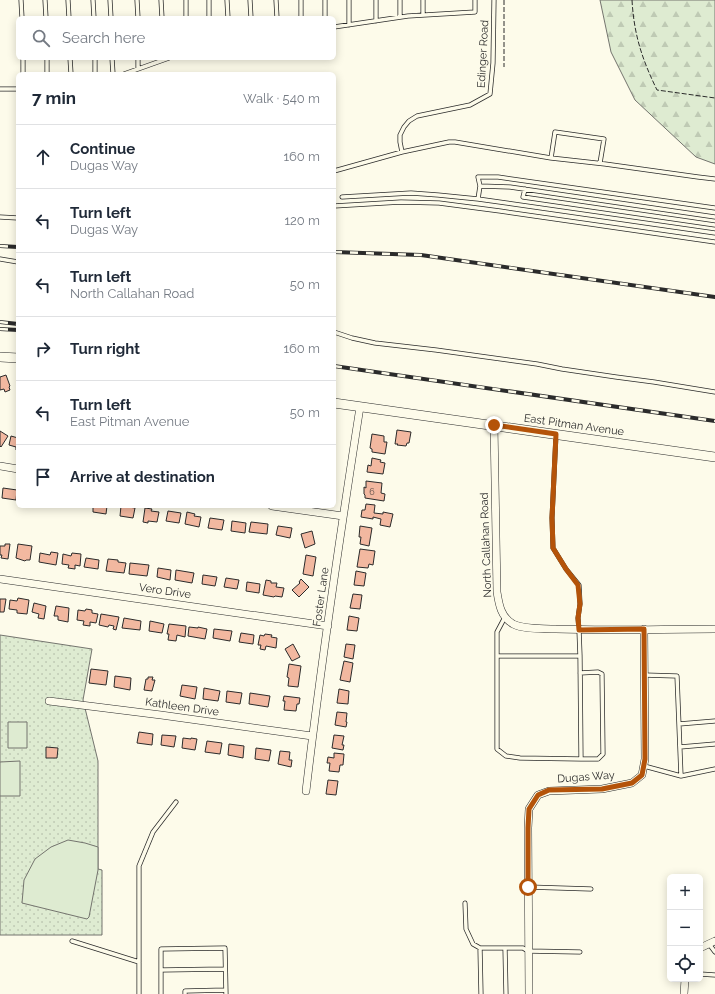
<!DOCTYPE html>
<meta charset="utf-8">
<style>
:root{--surface:#fff;--page:#f6f6f7;--text:#1f2937;--muted:#747a83;--line:#e0e1e3}
body{margin:0;font-family:Raleway,sans-serif;background:var(--page);color:var(--text)}
.controls{position:absolute;right:12px;bottom:12px;display:grid;overflow:hidden;border-radius:6px;box-shadow:0 2px 10px #0003}
.controls button{width:36px;height:36px;display:grid;place-items:center;padding:0;border:0;border-bottom:1px solid var(--line);background:var(--surface);color:var(--text);font:20px sans-serif}
.stop{position:absolute;width:12px;height:12px;margin:-9px;border:3px solid #b45309;border-radius:50%;background:#fff}
.stop.end{background:#b45309;border-color:#fff;box-shadow:0 1px 4px #0008}
.list{margin:0;padding:0;list-style:none}
h2{display:flex;justify-content:space-between;align-items:center;height:52px;margin:0;padding:0 16px;font-size:17px}
h2 small{font-size:13px;font-weight:400;color:var(--muted)}
.list li{display:grid;grid-template-columns:26px 1fr auto;gap:12px;align-items:center;box-sizing:border-box;height:64px;padding:0 16px;border-top:1px solid var(--line)}
.list b{display:block;font-size:15px;white-space:nowrap}
.list p{margin:0;font-size:13px;white-space:nowrap;color:var(--muted)}
.list em{font-size:13px;font-style:normal;color:var(--muted)}
.icon{flex:none;width:22px;height:22px;fill:none;stroke:currentColor;stroke-width:2;stroke-linecap:round;stroke-linejoin:round}
.map{position:relative;flex:none;width:715px;height:994px;overflow:hidden}
.search{position:absolute;background:var(--surface);box-shadow:0 2px 10px #0003;left:16px;top:16px;width:320px;height:44px;display:flex;align-items:center;gap:10px;box-sizing:border-box;padding:0 14px;border-radius:6px;color:var(--muted);font-size:15px}
.panel{position:absolute;background:var(--surface);box-shadow:0 2px 10px #0003;left:16px;top:72px;width:320px;height:436px;border-radius:6px}
.map>svg:first-child{display:block}
</style>
<div class="map">
<svg width="715" height="994" viewBox="0 0 715 994">
<defs>
<pattern id="forest-firs" width="22" height="20" patternUnits="userSpaceOnUse"><rect width="22" height="20" fill="#deebd1"/><path d="M5 1l3.5 6h-7zM16 11l3.5 6h-7z" fill="#bfcab4"/></pattern>
<pattern id="park-dots" width="8" height="8" patternUnits="userSpaceOnUse"><rect width="8" height="8" fill="#deebd1"/><path d="M2 2h.1M6 6h.1" fill="none" stroke="#bfcab4" stroke-width="1.8" stroke-linecap="round"/></pattern>
</defs>
<rect width="100%" height="100%" fill="#fdfbea"/>
<path fill="url(#forest-firs)" stroke="#74746e" d="M600 0H715V164L696 157 635 100 611 52Z"/>
<path fill="url(#park-dots)" stroke="#74746e" d="M0 635 92 649 83 700 98 761V869L102 870V935H0Z"/>
<path fill="#deebd1" stroke="#74746e" d="M8 722H27V748H8Z
M20 761V796H0V762Z
M68 840 85 843 98 847V870L89 917 87 919 22 903 24 880 35 859 51 847Z"/>
<path fill="#f2b8a0" stroke="#2b2b2b" d="M6 375 10 386 9 387 10 390 5 392 4 389 0 390V377Z
M397 430 411 432 409 443H407L406 446 397 445 398 444H395Z
M0 431 8 436 1 447 0 446Z
M372 434 384 436V442H387L385 454 372 452V449L370 448Z
M11 436 18 438V450H16V447L9 445Z
M372 458 381 460 380 462 385 463 383 474 367 472 368 465 371 466Z
M366 481 382 483 381 493 385 494 384 501 365 498V495L364 494V487L366 488Z
M3 488 17 490 16 500 2 498Z
M366 504 375 505 374 513 383 514V512L393 514 390 527 380 525 381 519 373 517V519L361 517 362 510H365Z
M93 506H107L106 514 93 512Z
M121 506 135 508 133 518 120 516Z
M145 508 152 509 151 511 159 512 157 522 148 521V523L143 522Z
M168 511 181 513 179 523 166 521Z
M187 512 195 514 194 516 201 517 199 527 185 524Z
M210 518 224 520 222 530 208 528Z
M232 521 246 523 245 533 231 531Z
M251 522 268 524 267 534 249 532Z
M278 526 292 528 290 538 276 535Z
M360 526 372 528 369 546 360 544 361 537H359Z
M312 531 315 544 305 548 301 534Z
M5 544H10L8 559 1 558 2 555H0V546H5Z
M18 544 32 546 30 560H26L25 561 16 558Z
M360 549 375 551 373 565 369 564 368 568 357 567Z
M51 552 58 553 56 565 39 562 40 553 50 555Z
M72 553 81 554 80 566 75 565V569L68 568 69 565 62 564 63 554 71 556Z
M306 555 316 557 313 576 303 574Z
M86 558 99 560 98 569 84 567Z
M108 559 118 560V562L126 563 124 573 106 571Z
M130 563 149 565 147 576 129 574Z
M158 568 171 570 170 580 157 577Z
M176 570 194 573 192 583 175 580Z
M356 571 366 573 364 586 354 585Z
M203 575 217 577 215 586 202 584Z
M226 578 239 580 237 589 224 587Z
M301 579 309 587 299 597 292 590 300 583 299 582Z
M266 580 271 581V583H277L276 587 284 588 282 597 275 596 274 597 263 595Z
M247 582 260 584 259 593 246 591Z
M353 594 362 595 360 609 350 608Z
M18 598 29 600 27 614 17 613V610L9 609 10 600 17 601Z
M0 599H6L4 612H0Z
M34 603 46 606 44 619 38 618 39 614 32 612Z
M56 606 69 608 68 622 58 620V616H54Z
M86 609 92 610V613L98 614 96 623 90 622V626L83 625 84 621 77 620 78 610 85 611Z
M101 614 119 617 116 630 113 629 114 626 109 625 108 627 99 625Z
M349 616 359 618 357 631 347 630Z
M124 618 141 621 140 630 122 628Z
M150 621 164 624 162 633 149 631Z
M169 624 186 626 185 637 177 635 176 641 168 640 169 634H167Z
M189 627 198 628V627L207 629 205 639 188 636Z
M214 629 232 631 230 641 213 638Z
M241 633 254 635 253 644 239 642Z
M265 634 272 635 271 637 277 638 276 648 266 646 265 650 260 649 261 645H258L260 635 264 636Z
M293 644 300 657 292 661 285 649Z
M346 644 355 645 353 659 344 657Z
M344 661 353 663 350 682 340 680Z
M289 664 301 666 298 687 288 686 289 678 287 677Z
M91 669 108 671 106 685 89 683Z
M115 676 131 678 130 690 114 687Z
M148 677H153L152 680H155L152 691 144 690 146 679H148Z
M182 685 197 687 195 699 180 696Z
M204 688 220 691 218 701 203 699Z
M339 689 349 691 348 704 337 703Z
M227 691 242 693 240 704 226 702Z
M250 693 270 696 268 707 249 704Z
M284 696 300 698 299 704H297L296 711 284 710 285 701H283Z
M337 712 347 713 346 722H347L346 727 335 725Z
M139 732 153 734 152 745 137 743Z
M162 735 176 736 174 747 161 745Z
M334 735 344 736 342 745H344L343 750 332 748Z
M183 738 191 739V738L197 739 195 750 182 748Z
M207 741 222 743 220 754 205 752Z
M229 744 244 746 243 758 228 755Z
M46 747 58 748 57 758H46Z
M256 748 271 750 269 761 255 759Z
M280 751 290 752 289 760H292L291 767 278 764Z
M334 753 344 754 343 765H340L339 772 329 771 330 763H327L328 757 334 758Z
M328 780 338 781 336 795 326 794Z"/>
<g fill="none" stroke-linecap="round" stroke-linejoin="round">
<g stroke="#2b2b2b" stroke-width="5">
<path id="service" d="M21 0 22 18
M45 0 46 18
M68 0 69 18
M93 0 94 18
M110 0 111 18
M137 0 138 18
M161 0 162 18
M186 0V18
M209 0V18
M227 0 228 18
M250 0 251 18
M276 0 277 18
M301 0V18
M325 0V18
M349 0V25
M376 0V21
M400 0V17
M423 0V15
M334 27 408 16 475 12V0
M23 58V74
M47 58V74
M70 58 71 74
M95 58V74
M112 58 113 74
M138 58V68
M124 74 169 58
M0 89H18
M402 152 400 142V135L404 127 409 121 417 116 470 105 490 94 493 63 494 0
M551 158 555 132 604 139 600 163
M334 171 402 152 449 142H455L551 158 605 164 698 177 715 179
M480 186 510 187 715 217
M525 189 523 197 715 225
M342 197 411 193 438 195 478 199 715 233
M478 199 480 186 478 177H498L715 208
M334 206 401 202 439 203 500 211 715 242
M0 217 18 218
M0 259 18 262
M334 332 352 338 375 343 436 350 537 364 562 369 616 377 654 382 715 392
M505 617 497 632V749L506 756 520 758 581 759 580 656 579 630 578 618 580 604 579 585 566 569 553 548 552 518 556 435
M497 656H580
M580 673 598 672 602 674 603 754 598 759H581
M644 675 677 676 681 776
M679 724 715 721
M680 747 715 744
M644 766 681 776 715 769
M528 887 591 889
M465 903 466 929 473 944 480 948
M72 941 139 962
M709 944 715 952
M505 948 506 994
M161 970 225 969
M700 974 715 975
M139 994V866L153 832 176 802
M161 994V949L225 948 226 994
M185 994V991L226 990
M481 994 480 948H523L528 951 580 952"/>
</g>
<g stroke="#2b2b2b" stroke-width="8">
<path id="minor" d="M494 425 497 592C499 605 501 617 513 624 525 630 542 628 556 629 609 631 662 629 715 629
M0 466 18 469
M272 506 343 516
M0 579 328 626
M49 701 161 715 312 736
M306 791C321 663 340 535 360 407
M700 948 715 941
M529 994 528 828 529 809 538 795 549 791 602 789 632 783 642 775 645 759 644 629
M684 994 685 979"/>
</g>
<g stroke="#2b2b2b" stroke-width="10">
<path id="tertiary" d="M0 357 18 358
M334 403 715 457"/>
</g>
<use href="#service" stroke="#fdfbea" stroke-width="3.5"/>
<use href="#minor" stroke="#fdfbea" stroke-width="7"/>
<use href="#tertiary" stroke="#fdfbea" stroke-width="9"/>
<g stroke="#2b2b2b" stroke-width="4">
<path id="rail" d="M0 246 18 247
M334 252 421 255 715 297
M0 322 18 324
M0 329 18 330
M334 366 715 421"/>
</g>
<use href="#rail" stroke="#fdfbea" stroke-width="2.5" stroke-dasharray="8" stroke-linecap="butt"/>
<path stroke="#2b2b2b" stroke-width="1" stroke-dasharray="5 2" stroke-linecap="butt" d="M504 0V67
M632 0C634 35 642 59 657 90L715 98"/>
</g>
<g fill="none" stroke-linecap="round" stroke-linejoin="round">
<path stroke="#b45309" stroke-width="5" d="M494 425 556 434 552 518 553 548 566 569 578 585 580 604 578 618 579 630 644 629 645 759 642 775 632 783 602 789 549 790 538 795 529 809 528 828V887"/>
</g>
<g text-anchor="middle" dominant-baseline="central" stroke-width="3" stroke-linejoin="round" paint-order="stroke">
<g font-size="9" fill="#5d4e48">
<text x="372" y="492">6</text>
</g>
<g font-size="11" fill="#2b2b2b" stroke="#fdfbea">
<text transform="translate(483 54) rotate(-87)">Edinger Road</text>
<text transform="translate(574 425) rotate(8)">East Pitman Avenue</text>
<text transform="translate(486 545) rotate(-92)">North Callahan Road</text>
<text transform="translate(165 591) rotate(8)">Vero Drive</text>
<text transform="translate(321 597) rotate(-82)">Foster Lane</text>
<text transform="translate(182 707) rotate(8)">Kathleen Drive</text>
<text transform="translate(586 777) rotate(-4)">Dugas Way</text>
</g>
</g>
</svg>
<div class="controls">
<button>+</button>
<button>−</button>
<button><svg class="icon" aria-label="locate" viewBox="0 0 24 24"><circle cx="12" cy="12" r="6"/><path d="M12 2v4M12 18v4M2 12h4M18 12h4"/></svg></button>
</div>
<div class="stop" style="left:528px;top:887px"></div>
<div class="stop end" style="left:494px;top:425px"></div>
<div class="search"><svg class="icon" aria-label="search" viewBox="0 0 24 24"><circle cx="10" cy="10" r="6"/><path d="M15 15l6 6"/></svg>Search here</div>
<section class="panel">
<h2>7 min<small>Walk · 540 m</small></h2>
<ul class="list">
<li><svg class="icon" aria-label="ahead" viewBox="0 0 24 24"><path d="M12 20V5M6 11l6-6 6 6"/></svg><div><b>Continue</b><p>Dugas Way</p></div><em>160 m</em></li>
<li><svg class="icon" aria-label="left" viewBox="0 0 24 24"><path d="M17 20v-9H6M10 6l-5 5 5 5"/></svg><div><b>Turn left</b><p>Dugas Way</p></div><em>120 m</em></li>
<li><svg class="icon" aria-label="left" viewBox="0 0 24 24"><path d="M17 20v-9H6M10 6l-5 5 5 5"/></svg><div><b>Turn left</b><p>North Callahan Road</p></div><em>50 m</em></li>
<li><svg class="icon" aria-label="right" viewBox="0 0 24 24"><path d="M7 20v-9h11M14 6l5 5-5 5"/></svg><div><b>Turn right</b></div><em>160 m</em></li>
<li><svg class="icon" aria-label="left" viewBox="0 0 24 24"><path d="M17 20v-9H6M10 6l-5 5 5 5"/></svg><div><b>Turn left</b><p>East Pitman Avenue</p></div><em>50 m</em></li>
<li><svg class="icon" aria-label="arrive" viewBox="0 0 24 24"><path d="M6 21V4h12l-3 4 3 4H6"/></svg><div><b>Arrive at destination</b></div></li>
</ul>
</section>
</div>
